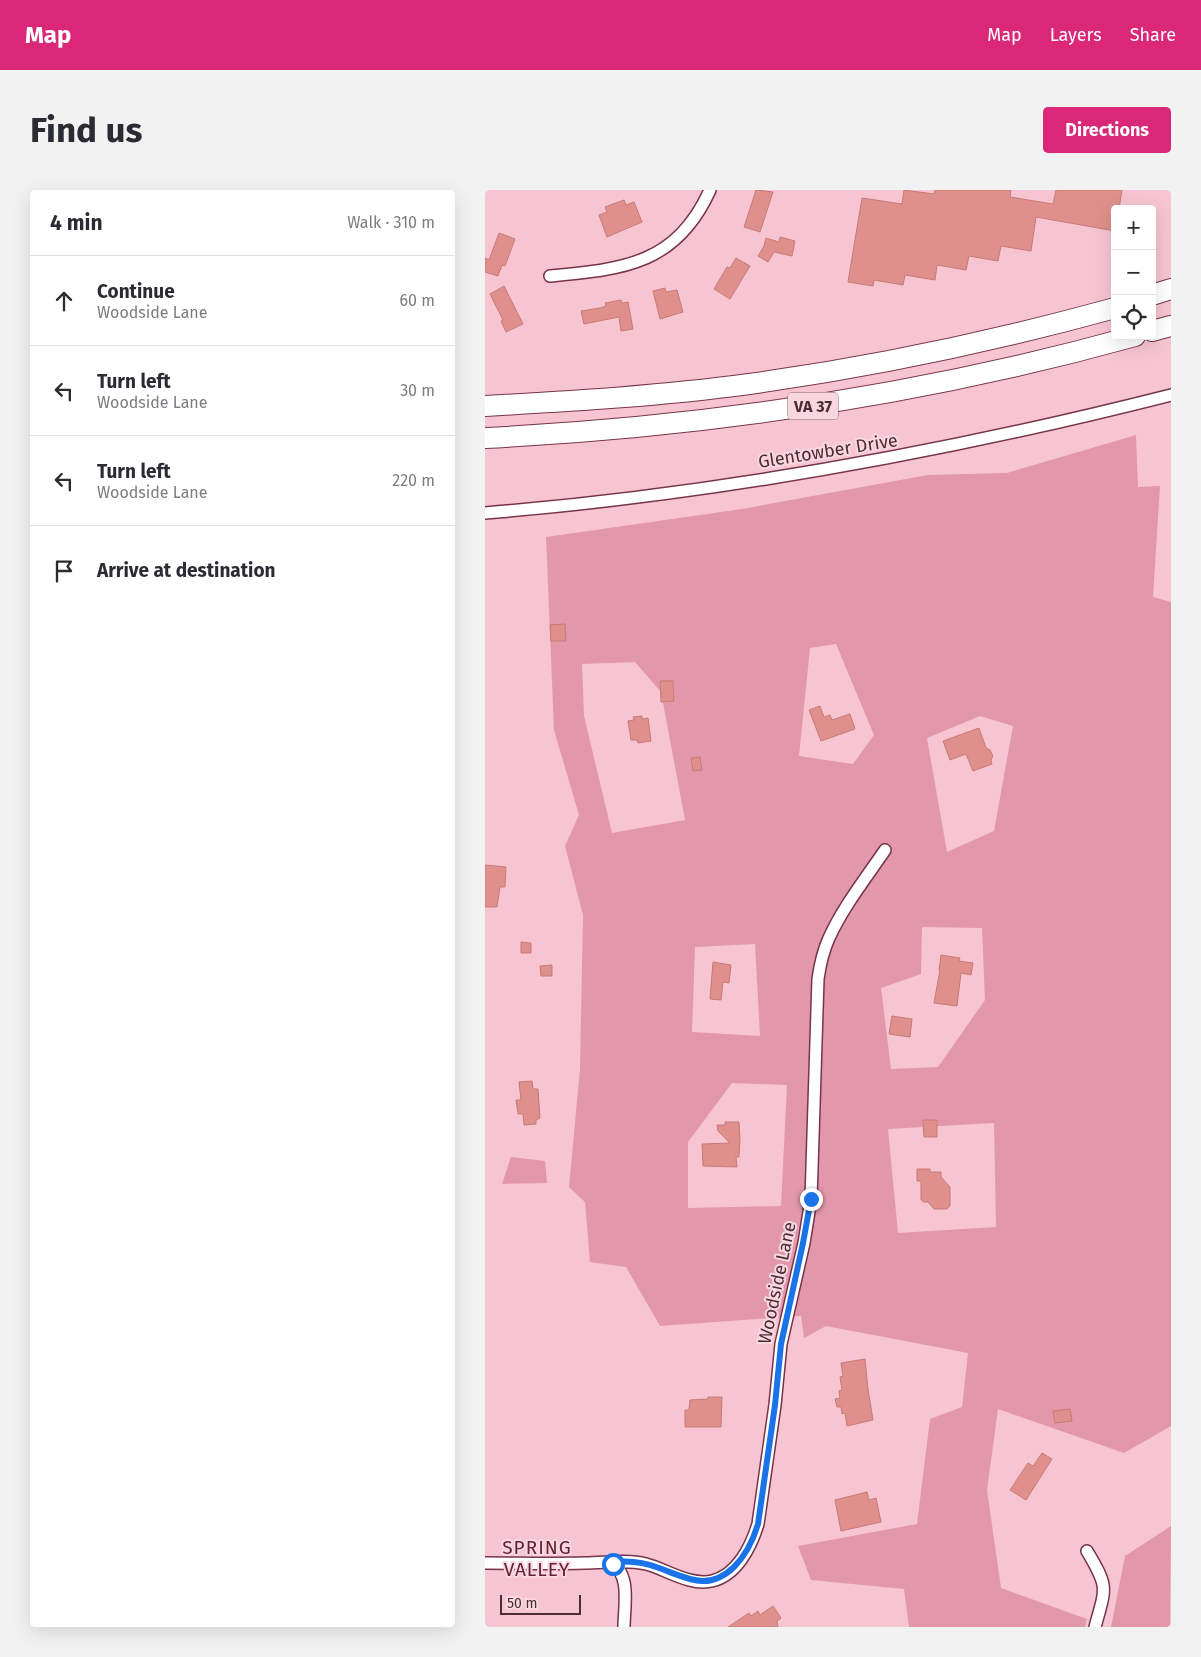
<!DOCTYPE html>
<meta charset="utf-8">
<style>
:root{--surface:#fff;--page:#f2f2f3;--text:#2b2b33;--muted:#7c7c81;--line:#e1e1e2;--accent:#db2777}
body{margin:0;font-family:"Fira Sans",sans-serif;background:var(--page);color:var(--text)}
.controls{position:absolute;right:15px;top:15px;display:grid;overflow:hidden;border-radius:5px;box-shadow:0 5px 20px #0002}
.controls button{width:45px;height:45px;display:grid;place-items:center;padding:0;border:0;border-bottom:1px solid var(--line);background:var(--surface);color:var(--text);font:25px sans-serif}
.scale{position:absolute;left:15px;bottom:12px;width:81px;box-sizing:border-box;padding-left:5px;border:2px solid #4c2d35;border-top:0;font-size:14px;line-height:18px;white-space:nowrap;color:#4c2d35;-webkit-text-stroke:4px #f9d7df;paint-order:stroke}
.stop{position:absolute;width:15px;height:15px;margin:-11px;border:4px solid #1a73e8;border-radius:50%;background:#fff}
.stop.end{background:#1a73e8;border-color:#fff;box-shadow:0 1px 5px #0008}
.list{margin:0;padding:0;list-style:none}
h2{display:flex;justify-content:space-between;align-items:center;height:65px;margin:0;padding:0 20px;font-size:21px}
h2 small{font-size:16px;font-weight:400;color:var(--muted)}
.list li{display:grid;grid-template-columns:32px 1fr auto;gap:15px;align-items:center;box-sizing:border-box;height:90px;padding:0 20px;border-top:1px solid var(--line)}
.list b{display:block;font-size:19px;white-space:nowrap}
.list p{margin:0;font-size:16px;white-space:nowrap;color:var(--muted)}
.list em{font-size:16px;font-style:normal;color:var(--muted)}
.icon{flex:none;width:28px;height:28px;fill:none;stroke:currentColor;stroke-width:2;stroke-linecap:round;stroke-linejoin:round}
.map{position:relative;flex:none;width:686px;height:1437px;overflow:hidden;border-radius:5px}
header{display:flex;align-items:center;gap:30px;box-sizing:border-box;height:70px;padding:0 25px;background:var(--accent);color:#fff}
header strong{font-size:24px}
nav{display:flex;gap:28px;margin-inline-start:auto;font-size:18px}
.intro{display:flex;align-items:center;justify-content:space-between;box-sizing:border-box;height:120px;padding:0 30px}
h1{margin:0;font-size:35px}
.button{padding:12px 22px;border-radius:5px;background:var(--accent);color:#fff;font-size:18px;font-weight:700}
main{display:flex;gap:30px;padding:0 30px}
aside{flex:1;background:var(--surface);border-radius:5px;box-shadow:0 5px 20px #0002}
.map>svg:first-child{display:block}
</style>
<header>
<strong>Map</strong>
<nav><a>Map</a><a>Layers</a><a>Share</a></nav>
</header>
<div class="intro"><h1>Find us</h1><a class="button">Directions</a></div>
<main>
<aside>
<h2>4 min<small>Walk · 310 m</small></h2>
<ul class="list">
<li><svg class="icon" aria-label="ahead" viewBox="0 0 24 24"><path d="M12 20V5M6 11l6-6 6 6"/></svg><div><b>Continue</b><p>Woodside Lane</p></div><em>60 m</em></li>
<li><svg class="icon" aria-label="left" viewBox="0 0 24 24"><path d="M17 20v-9H6M10 6l-5 5 5 5"/></svg><div><b>Turn left</b><p>Woodside Lane</p></div><em>30 m</em></li>
<li><svg class="icon" aria-label="left" viewBox="0 0 24 24"><path d="M17 20v-9H6M10 6l-5 5 5 5"/></svg><div><b>Turn left</b><p>Woodside Lane</p></div><em>220 m</em></li>
<li><svg class="icon" aria-label="arrive" viewBox="0 0 24 24"><path d="M6 21V4h12l-3 4 3 4H6"/></svg><div><b>Arrive at destination</b></div></li>
</ul>
</aside>
<div class="map">
<svg width="686" height="1437" viewBox="0 0 686 1437">
<rect width="100%" height="100%" fill="#f6c5d1"/>
<path fill="#e297aa" fill-rule="evenodd" d="M651 245 653 297 675 296 668 407 686 412V1236L639 1263 513 1219 502 1300 516 1398 602 1429 600 1437H424L419 1399 326 1390 313 1356 432 1334 445 1229 477 1217 483 1163 341 1136 319 1148 316 1126 175 1136 141 1077 105 1072 100 1012 84 997 95 879 98 725 80 656 94 625 69 540 61 347 257 319 443 285 522 283ZM351 454 389 545 368 574 314 566 325 458ZM150 472 176 502 200 630 127 643 99 526 97 474ZM495 526 528 536 509 641 462 662 442 548ZM437 737 497 738 500 810 453 877 406 879 396 798 436 784ZM270 754 275 846 207 842 210 757ZM247 893 302 895 296 1016 203 1018V952ZM509 933 511 1037 413 1043 403 939Z
M26 967 60 971 62 993 17 994Z
M686 1336 685 1437H626L640 1366Z"/>
<path fill="#df908c" stroke="#c77a77" d="M271 0 288 2 275 42 259 37Z
M419 0 449 4 450 0H526L525 7 568 14 571 0H637L634 19H630V41L551 27 546 61 516 56 513 71 484 66 481 80 452 75 450 90 420 85 418 95 389 90 388 96 363 92 377 8 417 14Z
M139 10 141 15 149 12 157 32 122 47 114 25 122 22 120 17Z
M14 43 30 49 20 76 17 75 13 86 0 82V68L4 70Z
M295 47 310 51 307 66 289 62 283 72 273 66 279 56 281 48 294 52Z
M251 68 265 76 245 109 229 99 242 77 245 78Z
M19 96 38 134 21 142 16 131 18 130 5 104Z
M180 98 181 102 192 100 198 122 175 129 168 101Z
M136 110 137 113 143 112 148 139 136 141 134 127 99 134 96 121 115 118 121 116 120 113Z
M80 434 81 451H66L65 435Z
M175 491H188L189 511 176 512Z
M335 516 339 527 345 525 347 530 365 524 370 539 336 551 324 520Z
M157 526V529L163 528 166 551 153 553 152 550H146L143 531 149 530 148 527Z
M494 538 501 558 505 560 508 566 506 570 507 574 488 581 481 564 465 570 458 551Z
M215 567 217 580 208 581 206 568Z
M0 675 21 677 20 697H15L12 717H0Z
M36 752 46 753V763H36Z
M456 765 475 768 474 771 488 773 486 785 476 783 472 816 449 813 455 780H454Z
M228 772 246 775 244 793 238 792 236 810 225 809Z
M67 775V786H56L55 776Z
M407 826 427 829 425 847 404 844Z
M47 891 48 899H53L55 928 51 930V934L39 935 38 924H33L31 910H36L34 892Z
M438 930H452V947H439Z
M240 932H254L255 949 254 967H251L252 977 218 976 217 954 245 953 233 941 232 935H240Z
M432 979H445V982H456V987L465 997V1016L462 1019H449L443 1012H438V1010H436V991H432Z
M380 1169 383 1199 388 1230 362 1236 360 1223 357 1224 356 1217H352L350 1209 355 1208 354 1201 357 1200 355 1187 358 1186 356 1173Z
M223 1207H237L236 1237H200V1220H204L205 1210 223 1209Z
M585 1219 587 1231 570 1233 568 1221Z
M557 1263 567 1269 541 1310 525 1300 543 1273 548 1276Z
M382 1302 384 1310 391 1308 396 1332 356 1341 350 1310Z
M288 1416 296 1428 292 1431 293 1437H243L264 1423 266 1426 273 1421 275 1425Z"/>
<g fill="none" stroke-linecap="round" stroke-linejoin="round">
<g stroke="#773449" stroke-width="14">
<path id="street" d="M65 86C138 79 191 75 225 0
M0 323C232 304 461 262 686 205
M602 1361C624 1398 621 1397 610 1437
M0 1373C33 1373 66 1374 100 1373 120 1373 141 1369 161 1374 181 1379 204 1396 227 1391 252 1385 266 1357 273 1334L290 1215 296 1154 319 1053 326 1009 333 789C335 775 338 761 344 748 358 717 381 688 400 660
M124 1373C147 1381 139 1417 139 1437"/>
</g>
<g stroke="#773449" stroke-width="22">
<path id="highway" d="M667 105 686 99
M667 141 686 136
M0 216C88 211 176 206 264 194 387 177 510 151 630 118
M0 248C220 237 438 205 650 146"/>
</g>
<use href="#street" stroke="#fff" stroke-width="11"/>
<use href="#highway" stroke="#fff" stroke-width="20"/>
</g>
<g fill="none" stroke-linecap="round" stroke-linejoin="round">
<path stroke="#1a73e8" stroke-width="6" d="M128 1374 124 1373C141 1370 158 1372 174 1378 202 1388 223 1402 249 1377 261 1365 268 1351 273 1334L290 1215 296 1154 318 1053 326 1009"/>
</g>
<g text-anchor="middle" dominant-baseline="central" stroke-width="4" stroke-linejoin="round" paint-order="stroke">
<rect fill="#f9d7df" stroke="#806068" stroke-width="1" x="303" y="202.5" width="50" height="27" rx="4"/>
<g font-size="16" font-weight="bold" fill="#4c2d35">
<text x="328" y="216">VA 37</text>
</g>
<g font-size="18" fill="#4c2d35" stroke="#f9d7df">
<text transform="translate(343 261) rotate(-9)">Glentowber Drive</text>
<text transform="translate(292 1093) rotate(-78)">Woodside Lane</text>
</g>
<g font-size="19" letter-spacing="1" fill="#632137" stroke="#f9d7df">
<text x="52" y="1357">SPRING<tspan x="52" dy="22">VALLEY</tspan></text>
</g>
</g>
</svg>
<div class="controls">
<button>+</button>
<button>−</button>
<button><svg class="icon" aria-label="locate" viewBox="0 0 24 24"><circle cx="12" cy="12" r="6"/><path d="M12 2v4M12 18v4M2 12h4M18 12h4"/></svg></button>
</div>
<div class="scale">50 m</div>
<div class="stop" style="left:128px;top:1374px"></div>
<div class="stop end" style="left:326px;top:1009px"></div>
</div>
</main>
